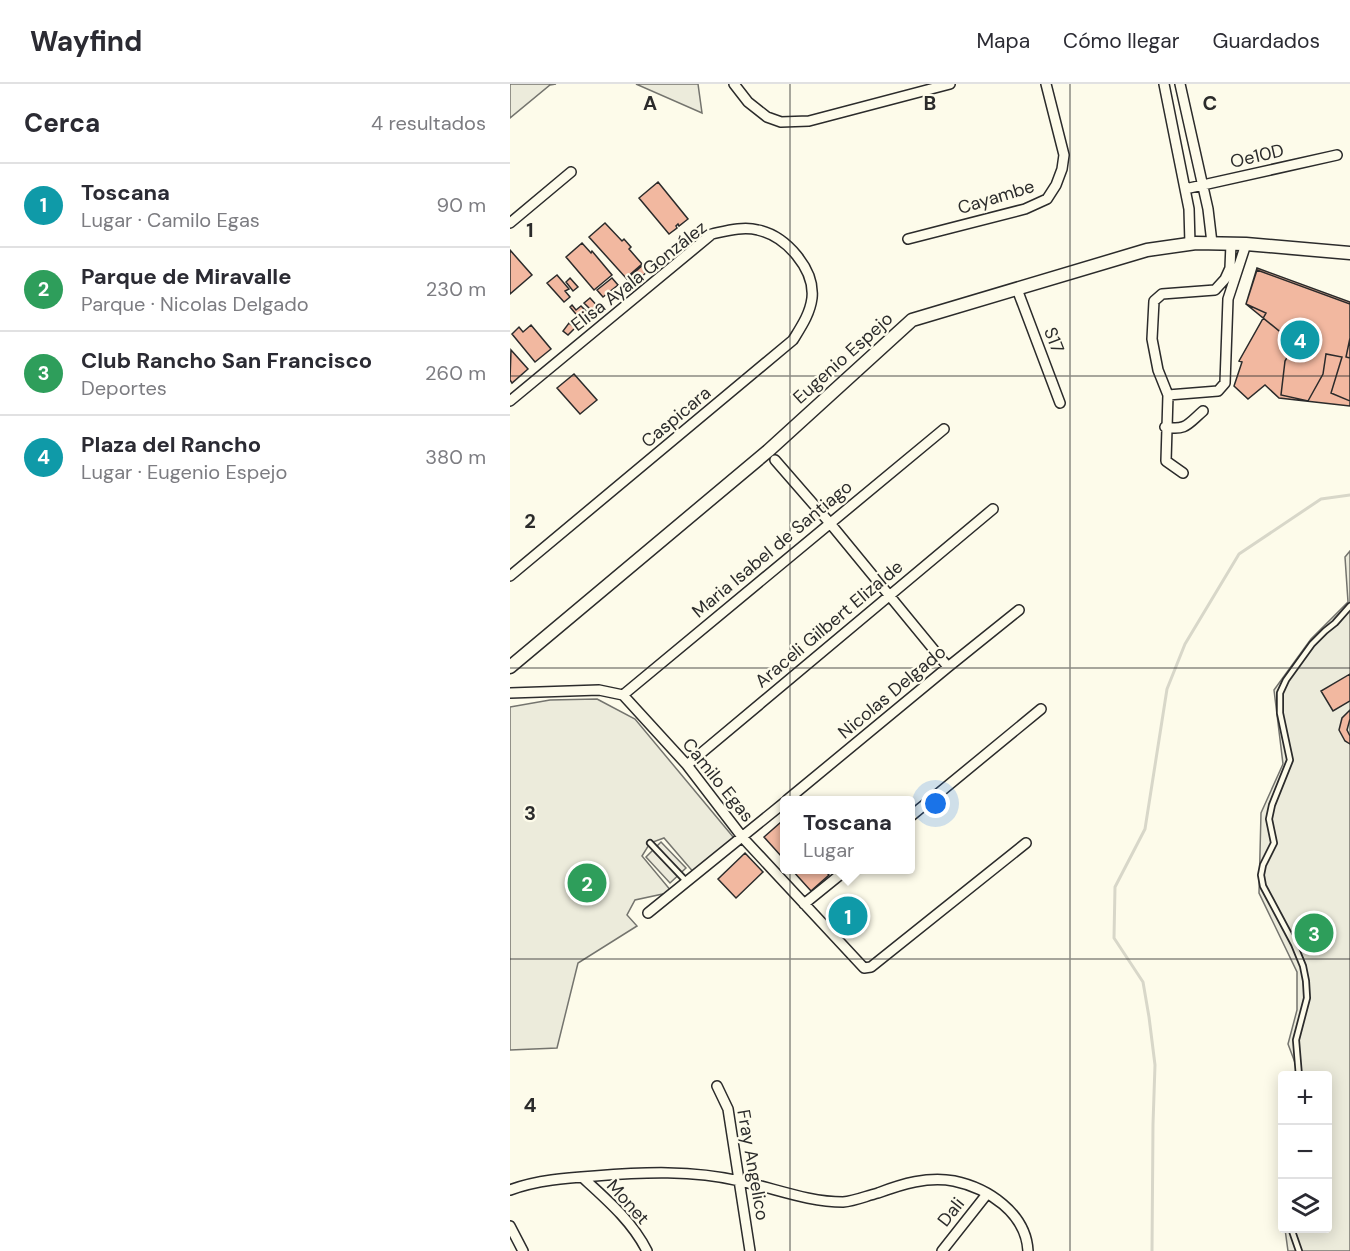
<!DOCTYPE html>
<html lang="es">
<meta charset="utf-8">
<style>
:root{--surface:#fff;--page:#f2f2f3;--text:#2b2b33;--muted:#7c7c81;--line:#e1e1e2;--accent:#2563eb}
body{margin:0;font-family:"DM Sans",sans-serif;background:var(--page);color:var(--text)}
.controls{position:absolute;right:18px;bottom:18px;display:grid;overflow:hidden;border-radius:6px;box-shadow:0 3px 15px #0003}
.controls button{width:54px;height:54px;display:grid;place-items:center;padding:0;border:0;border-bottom:2px solid var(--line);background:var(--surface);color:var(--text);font:30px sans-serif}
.you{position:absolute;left:426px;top:720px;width:21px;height:21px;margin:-15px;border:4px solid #fff;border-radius:50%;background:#1a73e8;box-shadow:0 0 0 9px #1a73e833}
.badge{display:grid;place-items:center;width:39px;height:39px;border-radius:50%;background:var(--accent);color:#fff;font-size:20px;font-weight:700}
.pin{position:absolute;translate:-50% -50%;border:3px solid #fff;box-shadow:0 2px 6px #0006}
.popup{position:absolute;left:270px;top:712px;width:135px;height:78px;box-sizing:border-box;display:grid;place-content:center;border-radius:6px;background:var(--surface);filter:drop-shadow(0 2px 4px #0005);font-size:20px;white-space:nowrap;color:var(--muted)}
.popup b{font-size:22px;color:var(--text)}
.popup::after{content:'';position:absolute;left:50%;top:100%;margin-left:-12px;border:12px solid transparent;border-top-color:var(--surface)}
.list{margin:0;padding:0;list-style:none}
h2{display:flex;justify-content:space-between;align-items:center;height:78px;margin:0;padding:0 24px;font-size:26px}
h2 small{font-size:20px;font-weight:400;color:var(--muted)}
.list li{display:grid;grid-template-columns:39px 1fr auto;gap:18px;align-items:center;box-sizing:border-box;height:84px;padding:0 24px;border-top:2px solid var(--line)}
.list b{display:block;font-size:22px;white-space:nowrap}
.list p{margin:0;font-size:20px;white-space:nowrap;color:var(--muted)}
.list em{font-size:20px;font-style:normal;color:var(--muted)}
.icon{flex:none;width:33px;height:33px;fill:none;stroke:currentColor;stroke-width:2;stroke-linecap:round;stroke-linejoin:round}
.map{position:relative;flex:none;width:840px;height:1167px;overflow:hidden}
header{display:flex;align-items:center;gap:36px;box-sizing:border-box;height:84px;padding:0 30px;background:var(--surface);border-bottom:2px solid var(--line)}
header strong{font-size:28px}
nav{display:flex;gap:33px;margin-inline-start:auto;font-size:21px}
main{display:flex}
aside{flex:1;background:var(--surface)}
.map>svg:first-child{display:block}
</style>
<header>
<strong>Wayfind</strong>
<nav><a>Mapa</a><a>Cómo llegar</a><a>Guardados</a></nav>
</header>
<main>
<aside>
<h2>Cerca<small>4 resultados</small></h2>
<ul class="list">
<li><span class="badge" style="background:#0f9aa8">1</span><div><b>Toscana</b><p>Lugar · Camilo Egas</p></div><em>90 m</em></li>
<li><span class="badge" style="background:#2e9e5b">2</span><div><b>Parque de Miravalle</b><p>Parque · Nicolas Delgado</p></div><em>230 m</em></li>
<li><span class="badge" style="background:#2e9e5b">3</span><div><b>Club Rancho San Francisco</b><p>Deportes</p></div><em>260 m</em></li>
<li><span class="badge" style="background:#0f9aa8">4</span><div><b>Plaza del Rancho</b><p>Lugar · Eugenio Espejo</p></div><em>380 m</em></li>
</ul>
</aside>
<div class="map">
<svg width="840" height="1167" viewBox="0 0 840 1167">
<rect width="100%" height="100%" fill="#fdfbea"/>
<path fill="#ecebdb" stroke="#74746e" stroke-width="1.5" d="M0 0H46L40 1 0 34Z
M126 0H188L192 29Z
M840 467V1167H778L775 1145 818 1144V992L786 991 787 984 778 960 787 926V888L749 809 751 729 773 680 764 606 801 555 838 518 835 473Z
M87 615 125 635 224 754 185 790 154 754 140 759 132 772 162 808 125 816 117 831 127 842 68 879 47 964 0 966V623L40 616Z"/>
<path fill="#eceadb" stroke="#74746e" stroke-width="1.5" d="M151 758 176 784 160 799 136 773Z"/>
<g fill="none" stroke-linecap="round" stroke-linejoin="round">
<path stroke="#d8d7c9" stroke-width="3" d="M642 1167 643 1040 645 981 639 933 633 898 604 854 605 803 635 745 657 605 675 560 729 470 811 415 840 411"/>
</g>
<path fill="#f2b8a0" stroke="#2b2b2b" stroke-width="1.5" d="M148 98 178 135 169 142 168 140 166 142 167 144 159 150 129 114Z
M95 139 112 157 114 155 121 163 119 165 132 180 116 194 79 153Z
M72 159 81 169 82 167 102 191 84 206 56 173Z
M0 166 22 191 0 210Z
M133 181 138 187 122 201 117 195Z
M747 184 840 218V322L769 314 755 301 738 315 724 302 732 278 729 277 756 229 736 220Z
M747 186 840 220V254L836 273 840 274V317L821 309 832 273 816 270 813 290 798 317 771 311 775 277 785 260 736 220Z
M47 191 59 205 55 207 60 213 54 218 37 199Z
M60 194 68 203 63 207 56 198Z
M102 194 108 201 93 213 87 206Z
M80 214 90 225 85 230 74 219Z
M62 221 66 226 71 222 77 228 70 235 60 223Z
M59 239 65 244 58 251 53 247Z
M21 241 41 265 25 278 2 250 9 243 13 248Z
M1 266 18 285 2 299 0 296Z
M64 290 87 316 70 330 47 304Z
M840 590V617L823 627 811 607Z
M840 626V635L837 646 840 652V660L835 657 829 646 832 634Z
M271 738 275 742V768L271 772 254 753Z
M235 769 253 788 226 814 208 795Z
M282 786H314L319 791 301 807Z
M337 815 355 837 340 849 322 828Z"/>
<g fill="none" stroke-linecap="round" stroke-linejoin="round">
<g stroke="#2b2b2b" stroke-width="8">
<path id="service" d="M140 759 176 797
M789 992 786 956 797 914 796 897 793 882 784 860 753 802 751 791 753 781 764 759 759 735 762 721 780 676 770 629V609L776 596 802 560 815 547 825 539 840 522
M781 1144 789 1167"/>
</g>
<g stroke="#2b2b2b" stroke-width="12">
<path id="minor" d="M224 0 238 18 257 33 271 38 299 37 440 0
M654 0 679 125 680 160
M670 0 698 125 702 159
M675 105 827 71
M0 139 61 88
M398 155 515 125 537 115 546 101 552 85 554 71 536 0
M507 205 550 319
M658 311 708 307 715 299 718 215 736 160
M0 317 202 150C216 147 233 142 248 146 276 152 305 185 302 214 300 230 291 243 283 256L0 492
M655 343C676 347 678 340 693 327
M265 376 319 438 438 583
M673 389 656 377 658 311 648 286 642 255 644 217 652 210 705 206 715 195 720 184 721 160
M0 609 89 606 113 611 177 681 233 754 354 884 361 883 516 759
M113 611 434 345
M177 681 483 425
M277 716 438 583 509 526
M401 732 531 625
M294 820 336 786
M138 829 275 718
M207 1002 218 1025 240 1167
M72 1093C96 1115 122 1137 137 1167
M0 1106C27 1096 56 1094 85 1092 134 1088 182 1086 230 1097 264 1104 298 1118 333 1118 345 1117 356 1112 368 1109 392 1100 418 1092 444 1097 478 1104 516 1129 518 1167
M0 1142 13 1167
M432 1167 477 1110"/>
</g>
<g stroke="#2b2b2b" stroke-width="15">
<path id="tertiary" d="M0 583 258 367 402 236 637 166 686 159 736 160 840 169"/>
</g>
<use href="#service" stroke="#fdfbea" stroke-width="4.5"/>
<use href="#minor" stroke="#fdfbea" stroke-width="9"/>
<use href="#tertiary" stroke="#fdfbea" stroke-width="12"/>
</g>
<path fill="none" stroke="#2b2b2b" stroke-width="1.5" stroke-opacity="0.55" d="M280 0V1167M560 0V1167M0 292H840M0 584H840M0 875H840"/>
<g text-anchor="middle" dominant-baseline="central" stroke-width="4.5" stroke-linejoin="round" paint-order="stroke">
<g font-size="18" fill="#2b2b2b" stroke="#fdfbea">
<text transform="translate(747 72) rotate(-13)">Oe10D</text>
<text transform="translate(486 113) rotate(-17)">Cayambe</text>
<text transform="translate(129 192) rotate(-38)">Elisa Ayala González</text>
<text transform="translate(544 256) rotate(69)">S17</text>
<text transform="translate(333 274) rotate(-42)">Eugenio Espejo</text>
<text transform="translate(166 333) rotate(-40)">Caspicara</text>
<text transform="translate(262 465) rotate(-40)">Maria Isabel de Santiago</text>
<text transform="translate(319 540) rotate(-40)">Araceli Gilbert Elizalde</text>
<text transform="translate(382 608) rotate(-40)">Nicolas Delgado</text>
<text transform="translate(208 696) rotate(51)">Camilo Egas</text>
<text transform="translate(243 1081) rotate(80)">Fray Angelico</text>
<text transform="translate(118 1118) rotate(48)">Monet</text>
<text transform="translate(441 1128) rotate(-52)">Dali</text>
</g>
</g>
<g font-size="20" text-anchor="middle" font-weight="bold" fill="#2b2b2b" stroke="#fdfbea" stroke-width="4.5" stroke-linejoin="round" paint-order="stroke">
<text x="140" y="26">A</text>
<text x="420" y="26">B</text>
<text x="700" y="26">C</text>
<text x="20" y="153">1</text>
<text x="20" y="444">2</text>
<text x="20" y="736">3</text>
<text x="20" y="1028">4</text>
</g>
</svg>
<div class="controls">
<button>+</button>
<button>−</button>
<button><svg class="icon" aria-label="layers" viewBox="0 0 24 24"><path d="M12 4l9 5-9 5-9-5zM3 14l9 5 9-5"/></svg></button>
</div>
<div class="you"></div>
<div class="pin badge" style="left:338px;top:832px;background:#0f9aa8">1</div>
<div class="popup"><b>Toscana</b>Lugar</div>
<div class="pin badge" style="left:77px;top:799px;background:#2e9e5b">2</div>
<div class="pin badge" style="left:804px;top:849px;background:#2e9e5b">3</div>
<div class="pin badge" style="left:790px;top:256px;background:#0f9aa8">4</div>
</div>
</main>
